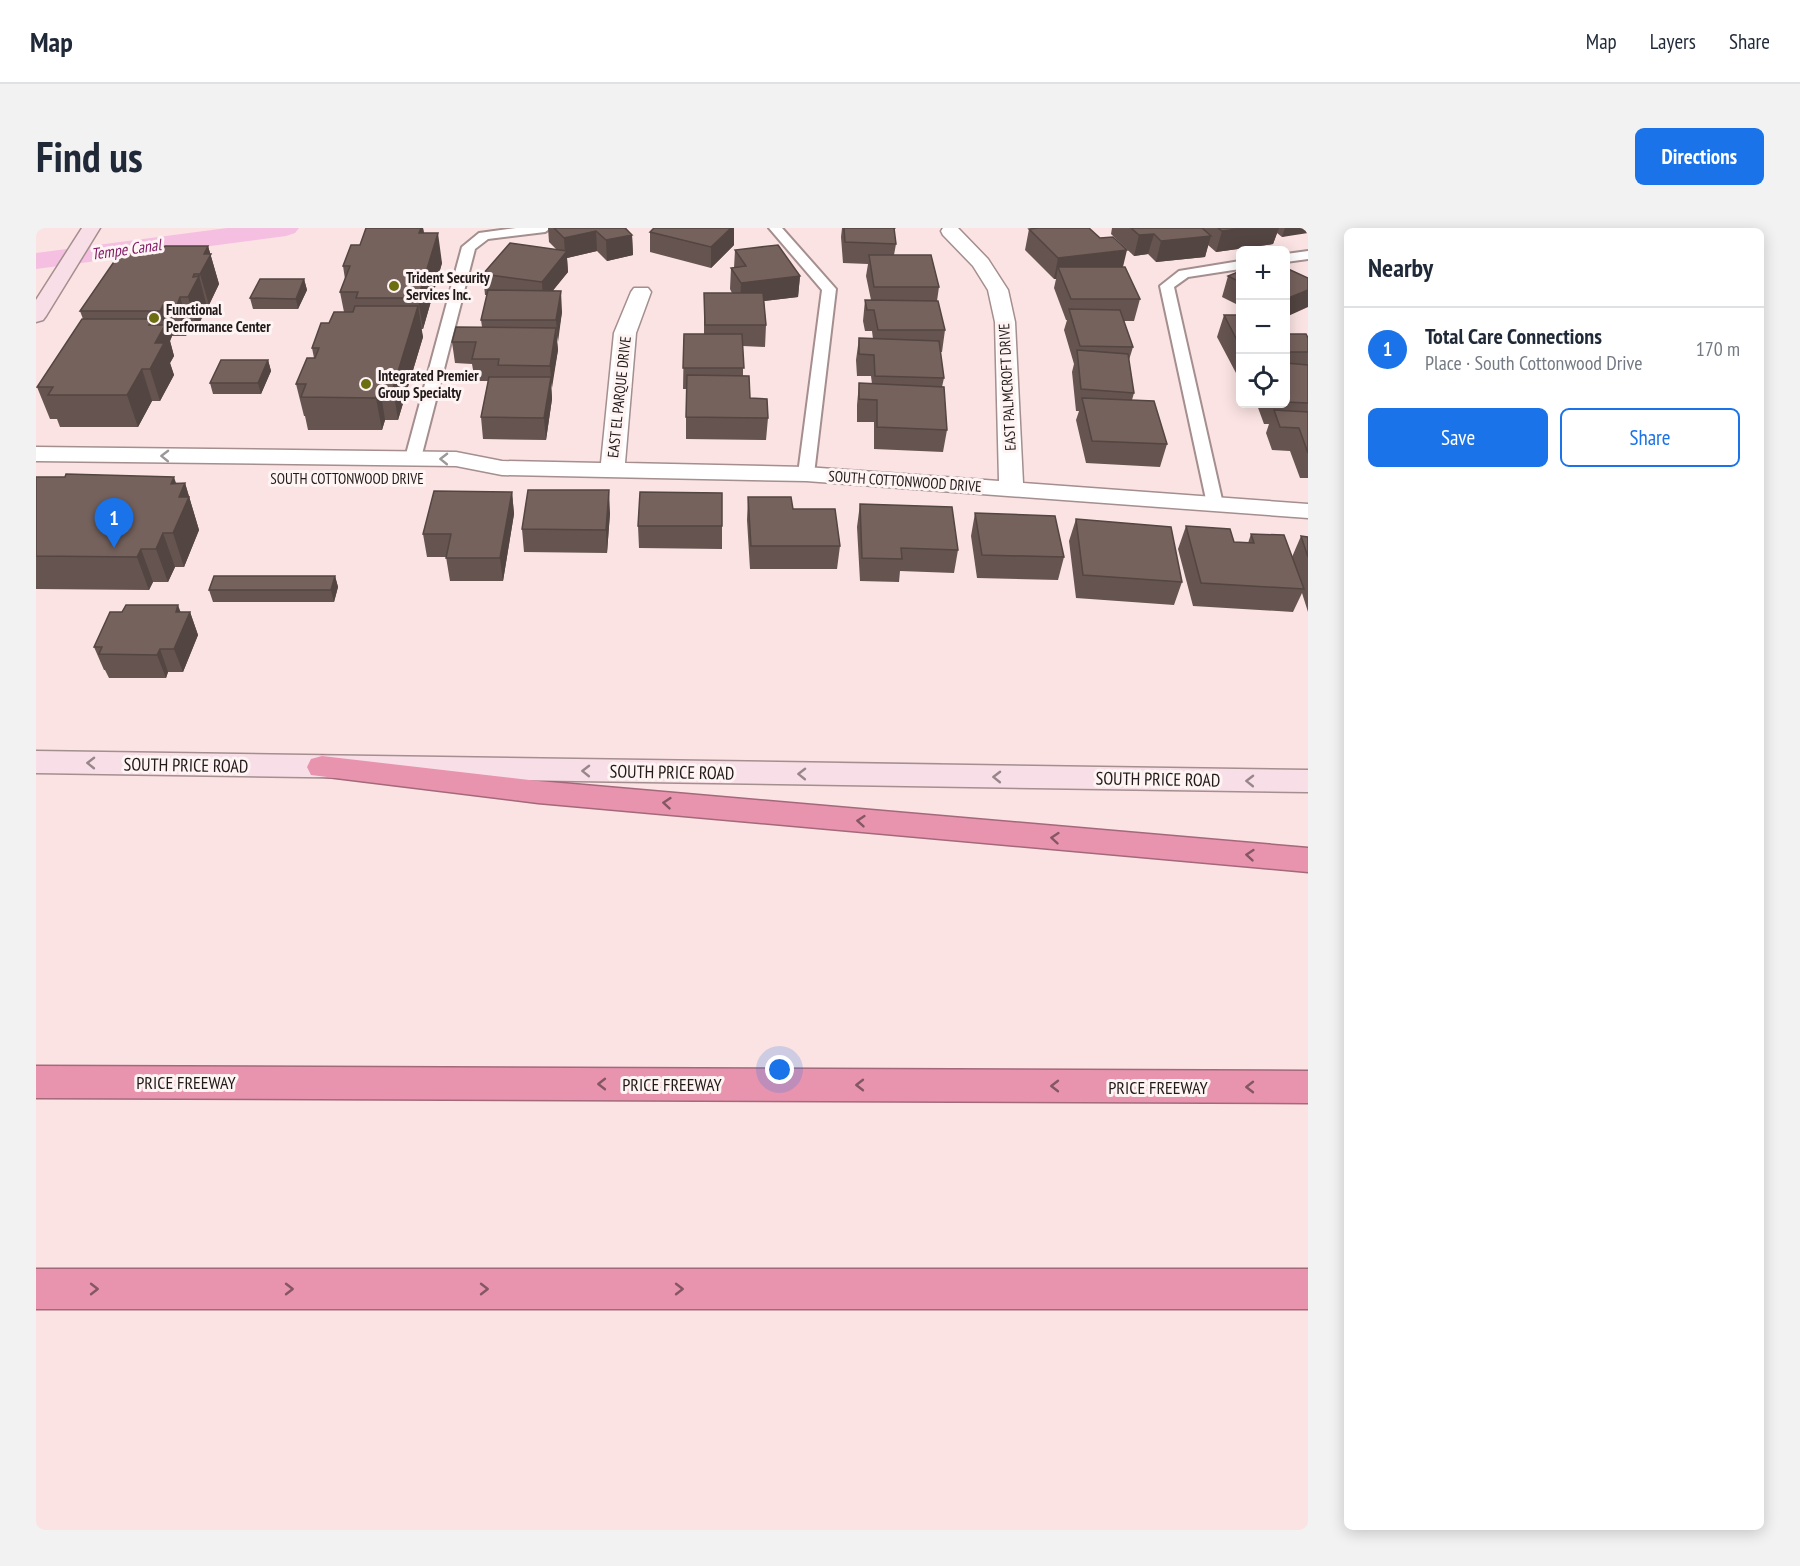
<!DOCTYPE html>
<meta charset="utf-8">
<style>
:root{--surface:#fff;--page:#f2f2f3;--text:#1f2937;--muted:#747a83;--line:#e0e1e3;--accent:#1a73e8}
body{margin:0;font-family:"PT Sans Narrow",sans-serif;background:var(--page);color:var(--text)}
.controls{position:absolute;right:18px;top:18px;display:grid;overflow:hidden;border-radius:9px;box-shadow:0 3px 15px #0003}
.controls button{width:54px;height:54px;display:grid;place-items:center;padding:0;border:0;border-bottom:2px solid var(--line);background:var(--surface);color:var(--text);font:30px sans-serif}
.you{position:absolute;left:744px;top:842px;width:21px;height:21px;margin:-15px;border:4px solid #fff;border-radius:50%;background:#1a73e8;box-shadow:0 0 0 9px #1a73e833}
.badge{display:grid;place-items:center;width:39px;height:39px;border-radius:50%;background:var(--accent);color:#fff;font-size:20px;font-weight:700}
.pin{position:absolute;translate:-50% -50px;filter:drop-shadow(0 2px 3px #0008)}
.pin::after{content:'';position:absolute;top:32px;width:21px;height:18px;background:inherit;clip-path:polygon(0 0,100% 0,50% 100%)}
.list{margin:0;padding:0;list-style:none}
h2{display:flex;justify-content:space-between;align-items:center;height:78px;margin:0;padding:0 24px;font-size:26px}
h2 small{font-size:20px;font-weight:400;color:var(--muted)}
.list li{display:grid;grid-template-columns:39px 1fr auto;gap:18px;align-items:center;box-sizing:border-box;height:84px;padding:0 24px;border-top:2px solid var(--line)}
.list b{display:block;font-size:22px;white-space:nowrap}
.list p{margin:0;font-size:20px;white-space:nowrap;color:var(--muted)}
.list em{font-size:20px;font-style:normal;color:var(--muted)}
.actions{display:flex;gap:12px;padding:18px 24px}
.actions a{flex:1;padding:14px 0;border:2px solid var(--accent);border-radius:9px;text-align:center;font-size:21px;color:var(--accent)}
.actions .main{background:var(--accent);color:#fff}
.icon{flex:none;width:33px;height:33px;fill:none;stroke:currentColor;stroke-width:2;stroke-linecap:round;stroke-linejoin:round}
.map{position:relative;flex:none;width:1272px;height:1302px;overflow:hidden;border-radius:9px}
header{display:flex;align-items:center;gap:36px;box-sizing:border-box;height:84px;padding:0 30px;background:var(--surface);border-bottom:2px solid var(--line)}
header strong{font-size:28px}
nav{display:flex;gap:33px;margin-inline-start:auto;font-size:21px}
.intro{display:flex;align-items:center;justify-content:space-between;box-sizing:border-box;height:144px;padding:0 36px}
h1{margin:0;font-size:42px}
.button{padding:15px 27px;border-radius:9px;background:var(--accent);color:#fff;font-size:21px;font-weight:700}
main{display:flex;gap:36px;padding:0 36px}
aside{flex:1;background:var(--surface);border-radius:9px;box-shadow:0 3px 15px #0003}
.map>svg:first-child{display:block}
</style>
<header>
<strong>Map</strong>
<nav><a>Map</a><a>Layers</a><a>Share</a></nav>
</header>
<div class="intro"><h1>Find us</h1><a class="button">Directions</a></div>
<main>
<div class="map">
<svg width="1272" height="1302" viewBox="0 0 1272 1302">
<rect width="100%" height="100%" fill="#fbe3e3"/>
<g fill="none" stroke-linecap="round" stroke-linejoin="round">
<path fill="#f5bfe1" fill-rule="evenodd" d="M191 0H263L259 5 250 8 0 41V25Z"/>
<g stroke="#a48e8e" stroke-width="4">
<path id="lane" d="M480 0H515L509 4 452 11 439 21 385 230 377 235 371 233 369 230 426 19 443 5Z
M733 0H746L800 61 778 246 770 251 762 246 786 62Z
M1272 23V31L1250 34V26Z
M1204 33V41L1152 49 1138 59 1187 276 1185 280H1173L1171 276 1124 58 1143 43Z"/>
</g>
<g stroke="#a48e8e" stroke-width="3">
<path id="street" d="M907 0H922L952 31 972 62 979 94 987 255 1272 276V290L770 253 466 247 420 238 0 233V219L420 224 466 233 565 235 578 105 595 64 598 60H612L615 64 600 105 589 235 770 239 963 253 959 94 952 62 937 38 907 7 905 3Z"/>
</g>
<g stroke="#a48e8e" stroke-width="3">
<path id="secondary" d="M46 0H64L10 88 7 92 0 94V72Z
M0 523 1272 542V564L0 545Z"/>
</g>
<g stroke="#a3697b" stroke-width="3">
<path id="highway" d="M286 528 502 553 1272 620V644L502 575 275 547 271 539 275 531Z
M0 838 1272 843V875L0 870Z
M0 1041H1272V1081H0Z"/>
</g>
<use href="#lane" fill="#fff" fill-rule="evenodd"/>
<use href="#street" fill="#fff" fill-rule="evenodd"/>
<use href="#secondary" fill="#f8dfe7" fill-rule="evenodd"/>
<use href="#highway" fill="#e894af" fill-rule="evenodd"/>
</g>
<path fill="#655450" d="M387 0 388 5 406 35 387 101H385L387 109 362 192H349L346 202H272L269 188H268L260 156 278 130 276 120 293 95 308 84 304 64 309 51 307 38 324 17Z
M512 0H590L596 7 597 27 571 33 561 23 531 30 532 44 517 62 526 84 521 114 522 122 515 160 516 171 510 212 447 211 445 189 452 153H439L436 136 419 135 416 114 446 99 445 92 451 67H449L447 46 521 22 513 14Z
M806 0H860L858 2 860 16 858 27 903 59 901 73 909 102 906 124H904L908 150 906 159 911 202 907 224 838 221V194H821V177L823 155 836 156 835 148H821L820 132 823 110 837 111 836 103H829L827 93 829 72H835L830 48 832 36 807 35 805 9Z
M1076 0H1272L1246 9 1241 5 1237 16 1180 24 1172 17 1169 29 1120 34 1112 26 1098 28 1075 6Z
M993 1 1087 39 1104 71 1098 93H1087L1097 119 1093 132 1098 165 1096 172 1131 216 1124 239 1050 235 1040 192 1043 183H1040L1036 144 1038 136 1028 102 1031 92H1030L1018 60 1020 51H1018L989 22Z
M614 4 698 17 675 40 614 24Z
M172 18 183 56 173 77H171V79L161 100H153L150 108H136L134 113 138 128 134 135 138 147 124 173H116L102 199H24L21 191H14L1 159 47 91 44 83 125 25Z
M699 22 764 48 762 69 728 73 730 97 729 119 707 118V148L714 170 732 190 730 212 650 211V161H647L648 106H668V65H696L694 61 695 40H698Z
M1204 43V78L1186 69 1192 48Z
M268 51 271 62 262 81H217L214 70Z
M1188 87H1204V145H1200L1181 109Z
M1250 106 1272 110V250H1264L1254 223 1236 222 1230 205 1233 196H1228L1221 177 1222 176H1250Z
M232 132 235 143 225 166H177L174 155Z
M0 249 149 255 163 302 148 339H139L132 354H117L113 362 0 361Z
M476 264 478 286 467 353H414L410 329H391L387 306Z
M712 269 757 281 804 318 801 341H714L711 292Z
M824 276 922 322 918 345 864 343 863 354 824 353 821 299Z
M574 285 571 325 488 324 486 301Z
M939 285 1028 329 1022 352 941 350 935 308Z
M1040 291 1146 354 1138 377 1040 370 1033 313Z
M602 298H686V321L603 320Z
M1150 298 1198 314 1212 315 1215 306 1256 329 1265 308 1272 309V384L1266 365 1257 384 1157 378 1142 321Z
M299 348 302 359 298 374H177L173 362Z
M144 384H154L162 407 147 444H132L130 450H73L69 442H68L58 419Z"/>
<path fill="#534541" d="M385 0H387L391 24 383 5Z
M695 0H698V17L675 40V19Z
M1210 0H1243L1237 16 1180 24 1186 3Z
M1249 0H1272V5L1246 9Z
M560 3 561 23 531 30 532 44 507 75 506 54 529 25 528 10Z
M402 5 406 35 387 101 382 70Z
M1118 6 1112 26 1098 28 1103 7Z
M596 7 597 27 571 33 570 12Z
M1175 8 1169 29 1120 34 1125 13Z
M172 18 183 56 173 77 164 46 168 26Z
M1091 22 1086 43 1022 39 1020 51H1018L1022 30Z
M158 46 160 54 163 48 171 79 161 100 152 69Z
M764 48 762 69 704 76 705 55Z
M268 51 271 62 262 81 260 71Z
M1272 62V79L1250 89V71Z
M525 63 526 84 522 114 520 92Z
M144 69 153 100 150 108 141 77Z
M127 77 136 108 134 113 138 128 134 135 138 147 124 173 114 141 113 97 116 91 122 110 128 98 124 83Z
M382 78 387 109 362 192 357 160Z
M520 100 522 122 516 160 514 138Z
M232 132 235 143 225 166 222 155Z
M106 141 116 173 102 199 91 167Z
M515 149 516 171 510 212 508 190Z
M344 159 349 192 346 202 340 170Z
M138 249 144 267 149 255 163 302 148 339 137 305 135 256Z
M573 262 574 285 571 325 570 302Z
M476 264 478 286 467 353 464 330Z
M127 305 139 339 132 354 120 321Z
M105 321 117 354 113 362 101 329Z
M299 348 302 359 298 374 295 362Z
M142 377 149 396 154 384 162 407 147 444 138 421 140 384Z
M124 421 132 444 130 450 121 427Z"/>
<path fill="#76625d" stroke="#534541" stroke-width="1.5" d="M330 0H385L383 5H402L382 70H320L322 64H304L314 38H307L315 17H324Z
M518 0H589L596 7 570 12 560 3 528 10Z
M618 0H695L675 19 614 4Z
M808 0H858L860 16 809 14Z
M1003 0H1053L1064 10 1077 9 1091 22 1022 30 993 1Z
M1095 0H1166L1175 8 1125 13 1118 6 1103 7Z
M1182 0H1210L1186 3Z
M474 15 531 23 506 54 447 46Z
M742 17 764 48 705 55 695 40 710 38 699 22Z
M129 18H172L168 26H175L164 46H158L157 49 163 48 152 69H144L141 77H127L124 83H44L84 25H125Z
M833 27H895L903 59H838Z
M1022 39H1089L1104 71H1035Z
M1250 40 1272 50V62L1250 71Z
M1204 43V54L1192 48Z
M224 51H268L260 71 214 70Z
M452 62 525 63 520 92H445Z
M668 65H727L730 97H669Z
M829 72 902 73 909 102H842L838 82H831Z
M319 78H382L357 160 344 159 340 170 265 169 270 156H260L271 130H279L283 120H276L285 95H293L298 84H317Z
M1033 81 1084 82 1097 119 1044 118Z
M1188 87H1204V118Z
M46 91H116L113 97H129L119 115H128L114 141H106L91 167H12L17 159H1Z
M420 99 520 100 514 138 462 137 463 131H436L440 114H416Z
M648 106H706L708 140H647Z
M1250 106H1270L1272 110V124H1250Z
M823 110 903 113 908 150 839 148 838 127 823 126Z
M1041 122 1092 126 1098 165 1045 161Z
M185 132H232L222 155H174Z
M1250 135 1272 137V175L1250 174Z
M651 147 713 148 714 170 731 171 732 190 650 189Z
M453 149H515L508 190 445 189Z
M823 155 908 159 911 202 841 199V172L823 171Z
M1046 170 1118 173 1131 216 1056 213Z
M1238 182 1272 184V225L1263 200 1244 199Z
M30 246 138 249 135 256 149 255 143 269H153L137 305H127L120 321H105L101 329 0 328V249H29Z
M492 262H573L570 302 486 301Z
M398 263 476 264 464 330H410L415 306H387Z
M604 264 686 265V298H602Z
M712 269H755L757 281H799L804 318H715Z
M824 276 916 279 922 322 865 320 866 331 826 330Z
M939 285 1019 288 1028 329 946 327Z
M1040 291 1135 299 1146 354 1047 347Z
M1150 298 1194 301 1198 314 1218 315 1215 306 1248 307 1268 361 1165 355Z
M1265 308 1272 309V329Z
M178 348H299L295 362H173Z
M90 377H142L140 384H154L138 421H124L121 427 63 426 66 419H58L74 384H86Z"/>
<defs><path id="oneway-chevron" d="M-2-3.5L2.5 0L-2 3.5" fill="none" stroke-width="1.6" stroke-linecap="round" stroke-linejoin="round" transform="scale(1.5)"/></defs>
<g stroke="#9c9898">
<use href="#oneway-chevron" transform="translate(129 228) rotate(-179)"/>
<use href="#oneway-chevron" transform="translate(408 231) rotate(-179)"/>
</g>
<g stroke="#98868b">
<use href="#oneway-chevron" transform="translate(55 535) rotate(-179)"/>
<use href="#oneway-chevron" transform="translate(550 543) rotate(-179)"/>
<use href="#oneway-chevron" transform="translate(766 546) rotate(-179)"/>
<use href="#oneway-chevron" transform="translate(961 549) rotate(-179)"/>
<use href="#oneway-chevron" transform="translate(1214 553) rotate(-179)"/>
</g>
<g stroke="#855764">
<use href="#oneway-chevron" transform="translate(631 575) rotate(-175)"/>
<use href="#oneway-chevron" transform="translate(825 593) rotate(-175)"/>
<use href="#oneway-chevron" transform="translate(1019 610) rotate(-175)"/>
<use href="#oneway-chevron" transform="translate(1214 627) rotate(-175)"/>
<use href="#oneway-chevron" transform="translate(566 856) rotate(-180)"/>
<use href="#oneway-chevron" transform="translate(824 857) rotate(-180)"/>
<use href="#oneway-chevron" transform="translate(1019 858) rotate(-180)"/>
<use href="#oneway-chevron" transform="translate(1214 859) rotate(-180)"/>
<use href="#oneway-chevron" transform="translate(58 1061)"/>
<use href="#oneway-chevron" transform="translate(253 1061)"/>
<use href="#oneway-chevron" transform="translate(448 1061)"/>
<use href="#oneway-chevron" transform="translate(643 1061)"/>
</g>
<g fill="#6c6e11" stroke="#fef4f4" stroke-width="2">
<circle cx="358" cy="58" r="6"/>
<circle cx="118" cy="90" r="6"/>
<circle cx="330" cy="156" r="6"/>
</g>
<g text-anchor="middle" dominant-baseline="central" stroke-width="6" stroke-linejoin="round" paint-order="stroke">
<g font-size="15" font-weight="bold" fill="#221a1a" stroke="#fef4f4" text-anchor="start">
<text x="370" y="49">Trident Security<tspan x="370" dy="17">Services Inc.</tspan></text>
<text x="130" y="81">Functional<tspan x="130" dy="17">Performance Center</tspan></text>
<text x="342" y="147">Integrated Premier<tspan x="342" dy="17">Group Specialty</tspan></text>
</g>
<g font-size="15" fill="#221a1a" stroke="#fef4f4">
<text transform="translate(971 159) rotate(-93)">EAST PALMCROFT DRIVE</text>
<text transform="translate(583 169) rotate(-84)">EAST EL PARQUE DRIVE</text>
<text x="311" y="250">SOUTH COTTONWOOD DRIVE</text>
<text transform="translate(869 253) rotate(4)">SOUTH COTTONWOOD DRIVE</text>
</g>
<g font-size="16" font-style="italic" fill="#831d69" stroke="#fef4f4">
<text transform="translate(90 21) rotate(-8)">Tempe Canal</text>
</g>
<g font-size="18" fill="#221a1a" stroke="#fef4f4">
<text transform="translate(150 537) rotate(1)">SOUTH PRICE ROAD</text>
<text transform="translate(636 544) rotate(1)">SOUTH PRICE ROAD</text>
<text transform="translate(1122 551) rotate(1)">SOUTH PRICE ROAD</text>
<text x="150" y="854">PRICE FREEWAY</text>
<text x="636" y="856">PRICE FREEWAY</text>
<text x="1122" y="859">PRICE FREEWAY</text>
</g>
</g>
</svg>
<div class="controls">
<button>+</button>
<button>−</button>
<button><svg class="icon" aria-label="locate" viewBox="0 0 24 24"><circle cx="12" cy="12" r="6"/><path d="M12 2v4M12 18v4M2 12h4M18 12h4"/></svg></button>
</div>
<div class="you"></div>
<div class="pin badge" style="left:78px;top:320px">1</div>
</div>
<aside>
<h2>Nearby<small></small></h2>
<ul class="list">
<li><span class="badge">1</span><div><b>Total Care Connections</b><p>Place · South Cottonwood Drive</p></div><em>170 m</em></li>
</ul>
<div class="actions"><a class="main">Save</a><a>Share</a></div>
</aside>
</main>
